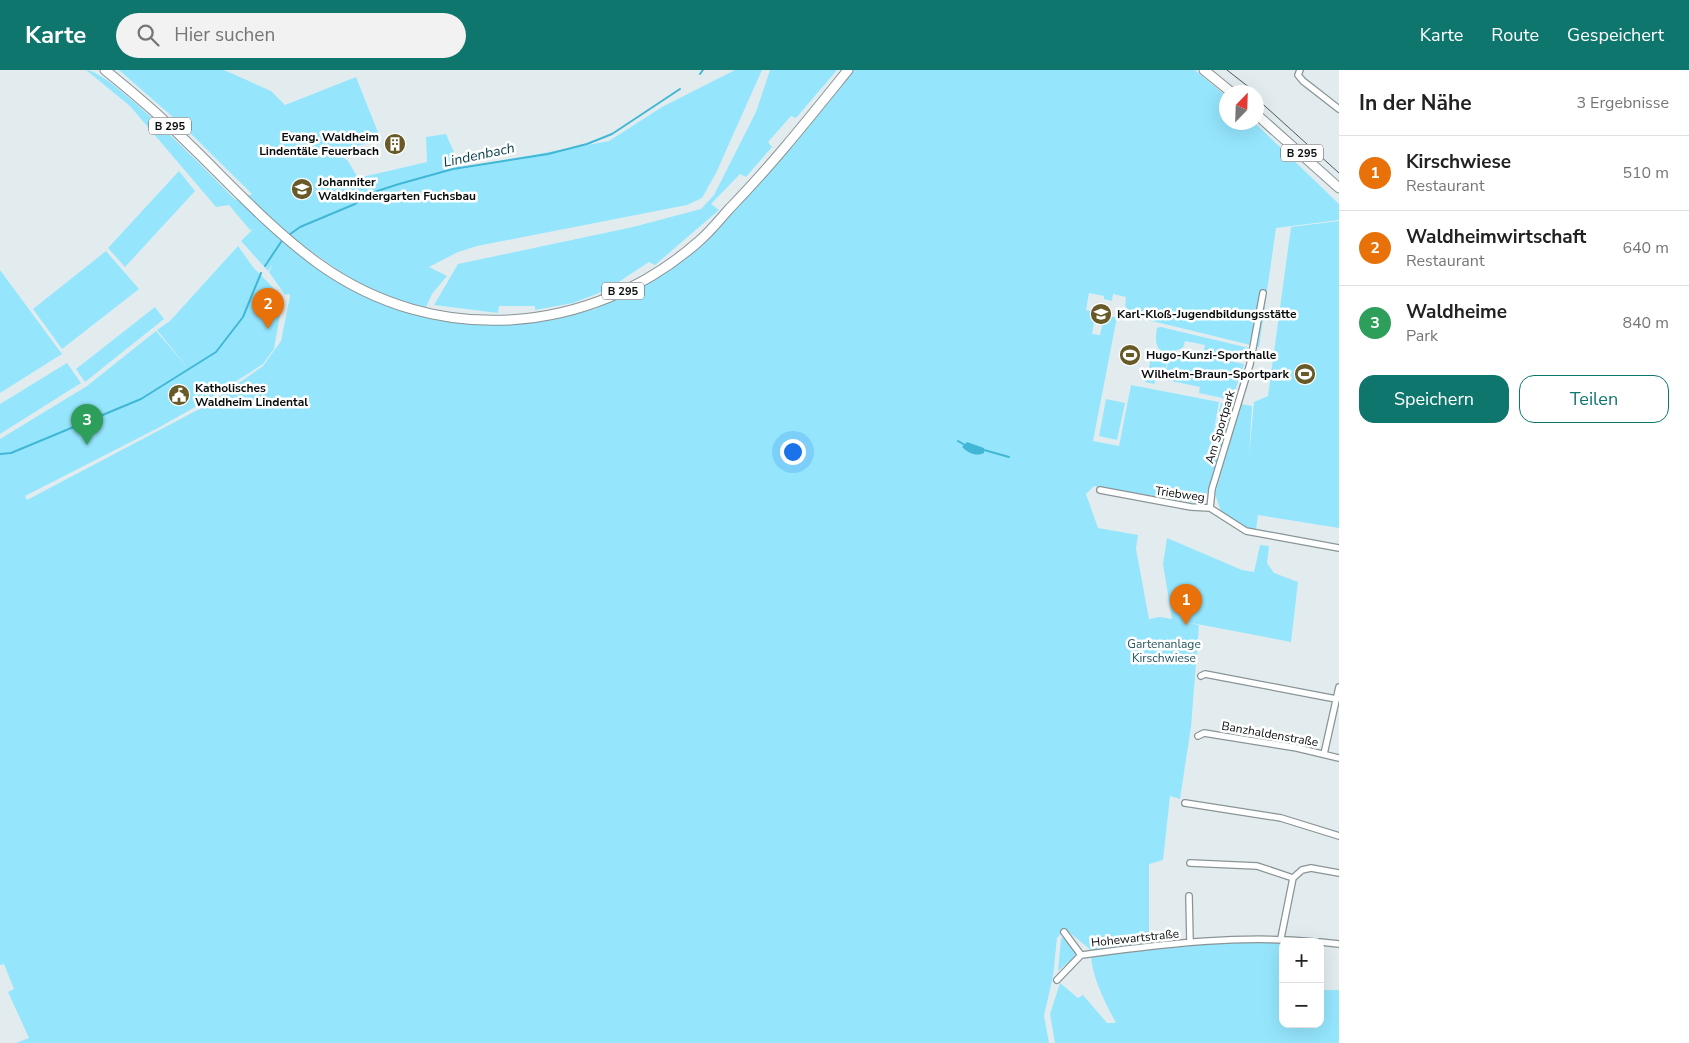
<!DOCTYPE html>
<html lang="de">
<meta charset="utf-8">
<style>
:root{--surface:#fff;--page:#f2f2f2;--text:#222;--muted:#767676;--line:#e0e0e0;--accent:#0f766e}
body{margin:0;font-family:"Nunito Sans",sans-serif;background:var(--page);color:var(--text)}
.controls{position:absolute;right:15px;bottom:15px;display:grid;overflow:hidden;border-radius:10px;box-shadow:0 5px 20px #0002}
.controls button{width:45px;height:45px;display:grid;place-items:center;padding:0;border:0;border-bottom:1px solid var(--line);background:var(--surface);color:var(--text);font:25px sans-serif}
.compass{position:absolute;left:1219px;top:15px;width:45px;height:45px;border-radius:50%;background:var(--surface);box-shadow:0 5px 20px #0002;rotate:23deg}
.you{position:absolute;left:792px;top:381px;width:18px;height:18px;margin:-12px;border:4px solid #fff;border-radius:50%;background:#1a73e8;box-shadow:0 0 0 8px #1a73e833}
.badge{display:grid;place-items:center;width:32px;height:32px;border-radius:50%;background:var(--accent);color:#fff;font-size:16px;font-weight:700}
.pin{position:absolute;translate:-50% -41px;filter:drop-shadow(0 1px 2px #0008)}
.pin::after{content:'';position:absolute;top:26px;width:18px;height:15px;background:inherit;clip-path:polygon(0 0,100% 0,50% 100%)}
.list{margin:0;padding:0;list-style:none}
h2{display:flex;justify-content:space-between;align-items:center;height:65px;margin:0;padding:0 20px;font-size:21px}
h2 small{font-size:16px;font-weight:400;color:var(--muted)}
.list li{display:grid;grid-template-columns:32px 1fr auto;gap:15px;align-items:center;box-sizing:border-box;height:75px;padding:0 20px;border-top:1px solid var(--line)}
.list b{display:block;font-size:19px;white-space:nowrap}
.list p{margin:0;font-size:16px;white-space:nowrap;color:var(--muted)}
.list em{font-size:16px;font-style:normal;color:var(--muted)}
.actions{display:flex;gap:10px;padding:15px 20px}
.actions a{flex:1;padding:11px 0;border:1px solid var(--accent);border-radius:15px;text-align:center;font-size:18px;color:var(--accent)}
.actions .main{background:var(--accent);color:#fff}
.icon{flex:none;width:28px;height:28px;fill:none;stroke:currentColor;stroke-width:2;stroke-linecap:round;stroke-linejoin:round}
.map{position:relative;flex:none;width:1339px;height:973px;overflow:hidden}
header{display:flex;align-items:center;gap:30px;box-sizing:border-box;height:70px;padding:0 25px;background:var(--accent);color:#fff}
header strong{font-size:24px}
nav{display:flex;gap:28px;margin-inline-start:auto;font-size:18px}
.search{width:350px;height:45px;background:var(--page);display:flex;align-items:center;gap:12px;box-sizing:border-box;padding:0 18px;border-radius:28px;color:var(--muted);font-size:19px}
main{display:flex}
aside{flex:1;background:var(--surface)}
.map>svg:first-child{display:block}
</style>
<header>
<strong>Karte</strong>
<div class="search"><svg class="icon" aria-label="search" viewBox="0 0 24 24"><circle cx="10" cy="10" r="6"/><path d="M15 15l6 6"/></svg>Hier suchen</div>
<nav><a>Karte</a><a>Route</a><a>Gespeichert</a></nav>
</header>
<main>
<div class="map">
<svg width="1339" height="973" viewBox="0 0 1339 973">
<rect width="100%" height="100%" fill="#e2ecef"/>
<path fill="#95e6fd" d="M86 0C110 0 213 108 236 130L252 124 182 55 119 0H224L271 21 285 35 356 7 381 70 335 81 348 91 358 108 427 92 426 67 446 64 461 98 609 71 662 37 735 0H762L716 103 702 128 687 135 477 176 458 182 429 197 447 206 432 224 426 237 392 229 351 209 299 173 288 175 344 214 462 252 507 254 552 250 595 239 632 222 672 195 851 0H1195L1226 26V52L1255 53 1339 134V150L1276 158 1259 277 1148 250 1147 245 1125 239 1126 227 1113 224 1112 231 1104 229V226L1089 223 1086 240 1099 243 1098 247H1095L1092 264 1100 265 1104 247H1117L1093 371 1119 376 1131 315 1219 332 1211 376 1221 333 1232 335 1218 397 1202 434 1094 416 1086 424 1098 458 1138 465 1136 479 1149 549 1160 547 1172 549 1163 494 1167 468 1242 500 1254 502 1260 475 1269 476 1267 493 1274 503 1298 512 1291 572 1176 550 1199 555 1191 657 1180 729 1170 726 1163 790 1149 794V877L1214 872 1280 871 1283 879V954H1320V920H1339V973H1055L1050 944 1060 913 1078 928 1083 925 1107 953H1116C1105 932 1090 904 1091 880L1065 859 1057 868 1053 906 1044 946 1049 973H16L29 968 8 922 14 919 4 894 0 895V369L87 316 156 261 187 297 157 260 170 251 238 176 253 197 283 228 274 279 263 294 204 332 158 358 25 426 27 430 207 335 263 296 281 271 290 226 289 224 285 225 269 202 273 194 268 201 241 171 253 159 250 160 229 135 216 137 130 36Z
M770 0H837L796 48 791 46 768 72 772 77 746 107 740 104 711 134 719 140 655 195 649 192 617 213V216L573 233 535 240V236H499L498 243 434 235 458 194 633 157 701 139 714 125 756 42Z
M179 101 195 121 125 197 108 178Z
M1339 151V458L1258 445 1256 459 1285 464 1284 468 1247 458 1233 450 1221 441 1215 424 1241 334 1252 336 1249 386 1254 332 1268 326 1291 157Z
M106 181 139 219 62 279 33 239Z
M0 200 62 284 0 323Z
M155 237 164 249 85 312 76 299Z
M1160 257H1161L1249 278 1245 290 1204 280 1205 275 1185 271 1183 278C1179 279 1175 281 1171 282 1154 284 1155 269 1157 258Z
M1175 285 1203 290 1204 286 1244 294 1232 330 1199 323 1200 317 1157 308 1154 314 1145 312 1144 299 1166 303 1169 286Z
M1151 286 1168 290 1165 301 1149 298Z
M67 293 81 313 0 364V334Z
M1106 329 1125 333 1117 370 1099 366Z
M1064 866 1076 882 1074 887 1058 901 1061 869Z"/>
<path fill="#42b7d5" d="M967 372 984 378V383C976 387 968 383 962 377Z"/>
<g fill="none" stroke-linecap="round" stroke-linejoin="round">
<path stroke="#42b7d5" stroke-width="2" d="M700 4 703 0
M289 165 300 157 355 134 368 124 399 114 453 99 548 84 587 74 612 64 680 19
M265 196 283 169
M958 371 965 375
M984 380 1009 387
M0 384 11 383 141 329 216 282 243 247 261 203"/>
<g stroke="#8a9496" stroke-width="8">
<path id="minor" d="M1300 0 1298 5 1303 11 1339 39
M1100 420 1191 437 1210 438 1246 461 1339 478
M1210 438 1212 419 1250 294 1263 223
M1201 606 1205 604 1336 629
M1198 666 1204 663 1297 678 1339 688
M1324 684 1339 617
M1185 733 1281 748 1339 766
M1190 793 1257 796 1293 808
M1189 826 1190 872
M1064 862 1081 885
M1281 868 1293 808 1302 800 1311 798 1339 803
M1320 872 1339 874
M1081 885C1159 875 1237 864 1315 872
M1057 910 1081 885"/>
</g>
<g stroke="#8a9496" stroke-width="11">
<path id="primary" d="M105 0C135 24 165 50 192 77 233 117 272 160 319 194 436 278 591 266 698 172 710 162 720 149 730 138 772 95 810 47 848 0
M1204 0 1231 22
M1256 44 1339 118"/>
</g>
<use href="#minor" stroke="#fff" stroke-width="5.5"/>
<use href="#primary" stroke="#fff" stroke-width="9"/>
<path stroke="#515758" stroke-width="1" d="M1227 0 1255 22
M1256 28 1339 103"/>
</g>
<defs>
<g id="building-disc" transform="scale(1.125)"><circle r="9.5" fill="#675a27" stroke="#fff"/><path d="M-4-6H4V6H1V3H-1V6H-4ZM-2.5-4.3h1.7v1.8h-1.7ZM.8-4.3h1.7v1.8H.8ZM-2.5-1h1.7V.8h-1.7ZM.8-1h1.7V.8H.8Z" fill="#fff"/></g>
<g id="school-disc" transform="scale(1.125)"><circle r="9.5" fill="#675a27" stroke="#fff"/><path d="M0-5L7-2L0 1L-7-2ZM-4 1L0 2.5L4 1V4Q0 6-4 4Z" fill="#fff"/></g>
<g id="university-disc" transform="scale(1.125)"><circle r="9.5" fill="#675a27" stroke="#fff"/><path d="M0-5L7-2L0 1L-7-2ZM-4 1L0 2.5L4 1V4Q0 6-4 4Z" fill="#fff"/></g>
<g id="stadium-disc" transform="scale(1.125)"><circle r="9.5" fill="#675a27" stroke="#fff"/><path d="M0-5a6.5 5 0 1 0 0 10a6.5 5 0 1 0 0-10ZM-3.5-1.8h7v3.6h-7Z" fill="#fff"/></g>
<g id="civic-disc" transform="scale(1.125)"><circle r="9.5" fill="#675a27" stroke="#fff"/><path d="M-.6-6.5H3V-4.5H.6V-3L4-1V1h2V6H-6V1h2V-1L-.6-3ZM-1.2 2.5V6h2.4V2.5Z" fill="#fff"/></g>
</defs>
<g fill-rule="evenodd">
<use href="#building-disc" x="395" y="74"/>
<use href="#school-disc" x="302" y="119"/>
<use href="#university-disc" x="1101" y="244"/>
<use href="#stadium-disc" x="1130" y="285"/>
<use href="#stadium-disc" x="1305" y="304"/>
<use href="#civic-disc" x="179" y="325"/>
</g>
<g text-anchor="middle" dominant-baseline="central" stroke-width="5" stroke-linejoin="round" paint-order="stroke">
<g fill="#fff" stroke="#545656" stroke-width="1">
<rect x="149" y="47.5" width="42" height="17" rx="4"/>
<rect x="1281" y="74.5" width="42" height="17" rx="4"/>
<rect x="602" y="212.5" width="42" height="17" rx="4"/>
</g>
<g font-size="11" font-weight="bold" fill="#0a0d0e">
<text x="170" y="56">B 295</text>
<text x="1302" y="83">B 295</text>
<text x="623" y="221">B 295</text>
</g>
<g font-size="12" font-weight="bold" fill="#0a0d0e" stroke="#fff" text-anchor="start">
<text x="379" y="67" text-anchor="end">Evang. Waldheim<tspan x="379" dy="14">Lindentäle Feuerbach</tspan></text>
<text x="318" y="112">Johanniter<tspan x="318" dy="14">Waldkindergarten Fuchsbau</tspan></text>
<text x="1117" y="244">Karl-Kloß-Jugendbildungsstätte</text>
<text x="1146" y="285">Hugo-Kunzi-Sporthalle</text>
<text x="1289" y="304" text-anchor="end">Wilhelm-Braun-Sportpark</text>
<text x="195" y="318">Katholisches<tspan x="195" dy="14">Waldheim Lindental</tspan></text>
</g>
<g font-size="12" fill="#0a0d0e" stroke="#fff">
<text transform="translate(1220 357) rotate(-73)">Am Sportpark</text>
<text transform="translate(1180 424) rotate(8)">Triebweg</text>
<text transform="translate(1270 664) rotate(10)">Banzhaldenstraße</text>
<text transform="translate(1135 868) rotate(-6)">Hohewartstraße</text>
</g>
<g font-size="12" fill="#245562" stroke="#fff">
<text x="1164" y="574">Gartenanlage<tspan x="1164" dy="14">Kirschwiese</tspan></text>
</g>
<g font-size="14" font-style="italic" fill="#073d4a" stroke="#fff">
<text transform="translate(479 85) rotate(-12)">Lindenbach</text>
</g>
</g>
</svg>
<div class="controls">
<button>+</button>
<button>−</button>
</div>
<svg class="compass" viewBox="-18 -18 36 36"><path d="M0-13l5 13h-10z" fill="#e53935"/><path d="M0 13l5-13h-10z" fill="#767676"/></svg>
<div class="you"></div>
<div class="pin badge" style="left:1186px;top:555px;background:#e8710a">1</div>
<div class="pin badge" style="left:268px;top:259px;background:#e8710a">2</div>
<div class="pin badge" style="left:87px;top:375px;background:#2e9e5b">3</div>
</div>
<aside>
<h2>In der Nähe<small>3 Ergebnisse</small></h2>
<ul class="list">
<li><span class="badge" style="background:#e8710a">1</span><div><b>Kirschwiese</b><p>Restaurant</p></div><em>510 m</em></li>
<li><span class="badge" style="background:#e8710a">2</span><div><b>Waldheimwirtschaft</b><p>Restaurant</p></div><em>640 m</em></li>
<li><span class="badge" style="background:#2e9e5b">3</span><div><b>Waldheime</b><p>Park</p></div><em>840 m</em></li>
</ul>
<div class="actions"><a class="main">Speichern</a><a>Teilen</a></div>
</aside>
</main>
